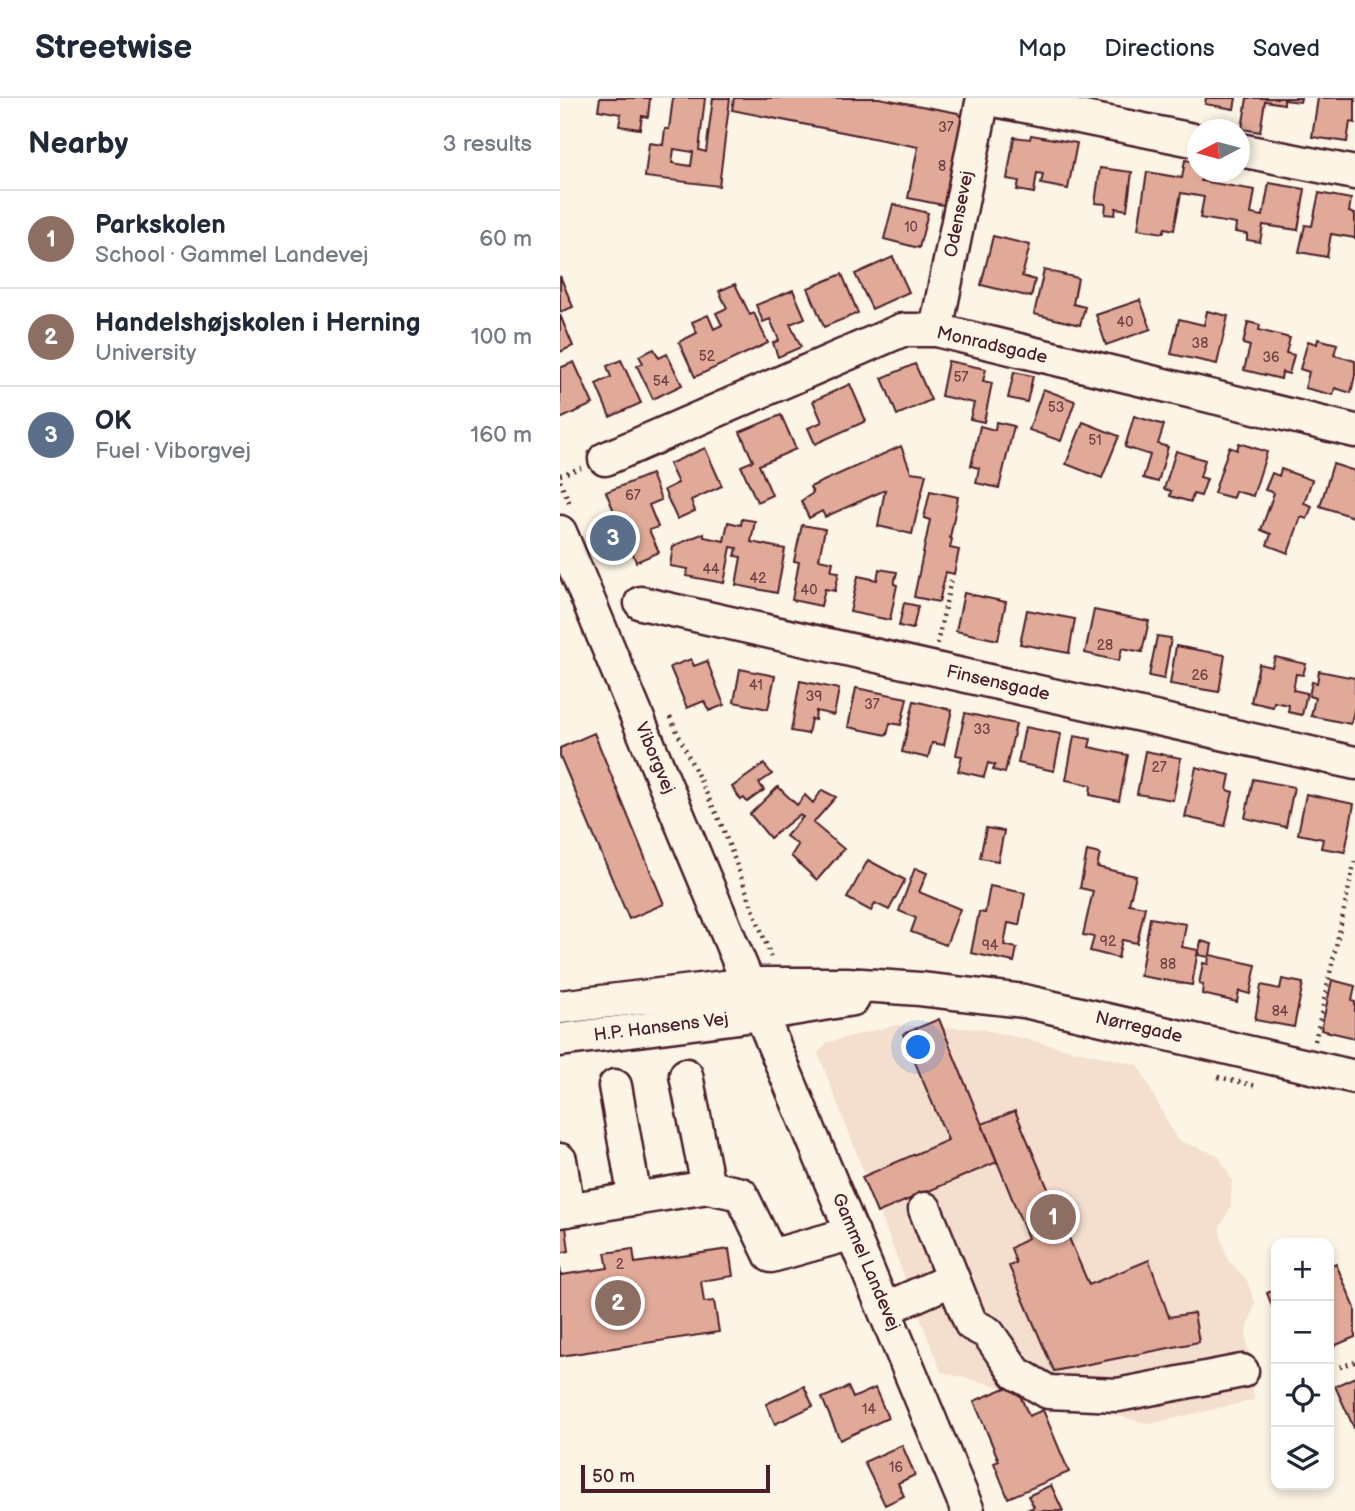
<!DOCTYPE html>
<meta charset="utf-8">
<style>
:root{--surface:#fff;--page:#f6f6f7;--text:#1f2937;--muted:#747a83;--line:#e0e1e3;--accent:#d93025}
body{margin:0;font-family:"Balsamiq Sans",sans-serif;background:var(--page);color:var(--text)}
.controls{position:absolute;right:21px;bottom:21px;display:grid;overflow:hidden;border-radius:14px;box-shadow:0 4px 10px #0003}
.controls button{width:63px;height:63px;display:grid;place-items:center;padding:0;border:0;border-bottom:2px solid var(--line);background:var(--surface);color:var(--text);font:35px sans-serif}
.compass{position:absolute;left:627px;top:21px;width:63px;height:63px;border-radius:50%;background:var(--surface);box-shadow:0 4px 10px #0003;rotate:264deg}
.scale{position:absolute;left:21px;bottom:18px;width:189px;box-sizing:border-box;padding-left:7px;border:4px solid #4a1f2b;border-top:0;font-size:19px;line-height:24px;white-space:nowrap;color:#4a1f2b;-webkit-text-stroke:5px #fcf5e5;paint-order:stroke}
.you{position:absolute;left:359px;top:950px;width:24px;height:24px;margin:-18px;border:5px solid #fff;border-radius:50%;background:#1a73e8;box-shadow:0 0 0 10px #1a73e833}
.badge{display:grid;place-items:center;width:46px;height:46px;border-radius:50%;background:var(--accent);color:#fff;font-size:23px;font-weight:700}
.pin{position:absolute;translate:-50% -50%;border:4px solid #fff;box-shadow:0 2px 7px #0006}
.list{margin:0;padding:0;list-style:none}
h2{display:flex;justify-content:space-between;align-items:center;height:91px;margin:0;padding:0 28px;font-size:30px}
h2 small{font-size:23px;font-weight:400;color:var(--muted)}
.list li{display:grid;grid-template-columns:46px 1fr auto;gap:21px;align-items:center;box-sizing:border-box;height:98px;padding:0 28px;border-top:2px solid var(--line)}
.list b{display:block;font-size:26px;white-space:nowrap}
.list p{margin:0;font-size:23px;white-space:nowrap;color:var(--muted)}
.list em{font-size:23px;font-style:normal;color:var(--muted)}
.icon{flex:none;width:38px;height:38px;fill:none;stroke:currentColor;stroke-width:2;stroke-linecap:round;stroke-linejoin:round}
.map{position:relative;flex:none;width:795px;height:1413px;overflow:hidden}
header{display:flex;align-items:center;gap:42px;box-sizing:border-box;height:98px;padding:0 35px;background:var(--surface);border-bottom:2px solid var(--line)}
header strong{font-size:33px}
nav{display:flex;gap:38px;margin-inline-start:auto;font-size:24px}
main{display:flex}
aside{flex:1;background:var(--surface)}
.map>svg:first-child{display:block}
</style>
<header>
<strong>Streetwise</strong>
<nav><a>Map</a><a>Directions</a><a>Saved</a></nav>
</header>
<main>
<aside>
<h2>Nearby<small>3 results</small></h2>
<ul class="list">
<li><span class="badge" style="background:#8d6e63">1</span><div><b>Parkskolen</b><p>School · Gammel Landevej</p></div><em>60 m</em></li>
<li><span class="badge" style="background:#8d6e63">2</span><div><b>Handelshøjskolen i Herning</b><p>University</p></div><em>100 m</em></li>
<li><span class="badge" style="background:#5c6f8a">3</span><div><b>OK</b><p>Fuel · Viborgvej</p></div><em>160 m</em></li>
</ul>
</aside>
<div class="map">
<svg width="795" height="1413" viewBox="0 0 795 1413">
<rect width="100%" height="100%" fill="#fcf5e5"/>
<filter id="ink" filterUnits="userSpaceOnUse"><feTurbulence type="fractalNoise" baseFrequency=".0143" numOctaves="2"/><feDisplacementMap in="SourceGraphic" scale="14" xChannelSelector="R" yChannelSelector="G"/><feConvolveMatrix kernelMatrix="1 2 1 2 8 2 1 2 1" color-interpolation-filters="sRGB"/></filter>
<g filter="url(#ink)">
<path fill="#f4dece" d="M336 927 421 931 578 967 617 1042 658 1057 672 1082 671 1108 659 1131 668 1162 687 1182 695 1205 686 1235 694 1302 590 1326 381 1274 258 955 268 944Z"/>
<path fill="#e1aa98" stroke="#4a1f2b" stroke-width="2" fill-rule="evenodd" d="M40 0H90L88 19 82 18 80 31 59 28 61 16 38 12Z
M113 0H145L139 52 146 54 153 0H170L159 88 85 79 89 45 103 47 105 31H109ZM114 51 133 54 131 68 112 65Z
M174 0H319L398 15 404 25 388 108 348 100 358 49 172 12Z
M646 0H676L674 11 645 6Z
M687 0H741L740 4 724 2V6L705 3 700 34 682 31Z
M758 0H795V25L790 24 787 44 752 39Z
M471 37 517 45 508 91 481 86 483 76 477 75 474 95 457 92 459 83 447 81 454 39 470 41Z
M625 62 638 64V74H642L641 83 695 92 691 116 703 118 709 85 745 91 738 132 703 127 700 144 687 142V136L675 134 676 126 640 120 644 99 621 95 614 132 605 130 603 135 578 131 587 74 622 80Z
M540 70 572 74 567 112 556 110 555 117 545 116 546 106 535 105Z
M759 95 791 101 789 114 795 116V140L771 136 767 159 739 154 745 127 752 128Z
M333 106 368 115 359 150 324 141Z
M433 138 470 147 462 178 475 182 471 199 421 187Z
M333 159 349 194 312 211 295 176Z
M484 172 518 180 513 206 525 209 520 227 474 216Z
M282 176 298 215 264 229 248 190Z
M0 178 13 209 0 214Z
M175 186 190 217 194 215 208 245 135 279 119 244 137 235 132 224 148 217 154 231 162 227 156 215 167 210 159 193Z
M233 192 245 220 230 226 241 249 218 259 213 245 219 242 210 221 203 224 196 207Z
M580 202 591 231 546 247 536 217Z
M647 213 668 218 657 266 611 256 619 221 644 227Z
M0 217 13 248 0 254Z
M688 224 700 227 699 232 730 240 726 255 734 257 729 276 722 274 721 281 684 272 690 248 683 246Z
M758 241 777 246 774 257 795 263V277L791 295 775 290 773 297 745 290 749 274 740 271 748 243 757 246Z
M94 251 99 260 107 256 122 287 93 301 77 268 83 265 79 258Z
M61 262 81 305 50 319 36 286 51 279 47 268Z
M388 263 426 271 423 283 432 285 424 324 410 321 414 305 381 298Z
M14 264 33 306 0 321V270Z
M355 266 371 302 337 317 322 280Z
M454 274 473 278 467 304 448 300Z
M290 286 306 323 255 346 248 330 262 324 253 303Z
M483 291 515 303 501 343 469 332Z
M221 317 236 351 199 367 212 397 197 404 181 368 193 363 180 334Z
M574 318 604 327 598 346 608 349 598 384 583 380 590 357 565 349Z
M436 324 454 328 439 390 416 385 419 370 411 368 420 328 435 332Z
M523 324 559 338 542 380 506 366Z
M679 345 707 354 693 398 675 393 673 400 654 395 669 349 677 352Z
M341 348 351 374 366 376 352 436 318 428 325 392 265 419 262 413 249 420 241 403 253 395 250 389Z
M145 350 162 388 131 402 135 413 117 421 104 392 118 385 109 366Z
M616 353 645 362 640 379 647 381 641 398 633 396 631 404 610 398 611 393 604 391Z
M773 366 795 373 793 419 760 408Z
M721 371 752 382 744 405 752 408 747 421 741 419 728 455 707 447 711 436 701 432 714 395 705 392 712 375 719 378Z
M91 376 101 402 89 407 98 429 89 432 99 454 76 464 71 451 46 461 32 427 56 418 46 394Z
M370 393 398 399 390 440 392 441 390 450 399 452 394 476 386 474 379 504 354 499 370 422 364 420Z
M182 421 195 423 191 444 225 451 217 495 176 487 181 459 175 458 177 450 171 449 164 485 126 478 128 471 110 468 113 448 144 435V439L164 443 168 424 181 427Z
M242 427 265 431 259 461 273 464 271 473 279 474 275 493 265 491 261 508 232 502 239 464 234 463Z
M319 471 337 474 334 486 337 487 330 522 290 514 298 478 317 482Z
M404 495 446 504 438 542 396 533Z
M344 505 358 508 353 531 339 528Z
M467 512 515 521 509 555 460 546Z
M534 512 589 523 582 554 562 550 559 563 525 555Z
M597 538 611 540 604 581 589 578Z
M616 548 665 557 659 594 610 586Z
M715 559 746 566 743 577 736 576 733 592 747 595 742 617 728 614 729 607 714 604 713 609 691 604 699 566 712 569Z
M131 561 134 568 147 563 164 607 149 613 144 603 127 610 110 569Z
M180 571 215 578 208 611 174 604Z
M759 573 795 580V608L791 626 751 618 755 600 749 598 752 584 757 585Z
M240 583 279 591 274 617 256 613 255 622 251 621 248 636 231 633Z
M296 590 347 600 341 627 330 625 327 637 288 629Z
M354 603 392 612 384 647 372 645 368 660 342 654Z
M405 615 456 626 445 675 433 672 435 667 428 665 424 679 398 673 402 658 396 657Z
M465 629 501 636 494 673 458 665Z
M34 635 104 806 69 821 0 658V650Z
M514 638 531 641 529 649 568 657 559 703 530 697 531 687 506 682Z
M585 653 621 660 613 702 577 696Z
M204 666 212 676 199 685 204 692 187 704 184 700 181 702 172 689Z
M636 669 670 677 667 692 673 694 665 728 625 719Z
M693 681 734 689 726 729 685 720Z
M218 689 237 707 245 697 253 705 262 692 276 699 253 725 284 751 257 782 231 758 238 747 226 738 243 719 239 717 210 740 190 716Z
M746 696 794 706 785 754 761 750 763 741 738 736Z
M426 730 444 733 438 763 420 760Z
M527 753 540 756 537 769 576 778 569 806 585 809 577 845 562 842 558 860 530 853 534 839 523 837 533 793 520 790Z
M308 762 345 782 329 812 315 805 311 813 287 800Z
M355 770 367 775 359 794 400 811 386 847 351 834 356 820 339 813Z
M430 788 465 795 459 827 448 825 444 847 457 850 454 864 411 855 419 814 425 815Z
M590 820 626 826 622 849 638 852 632 887 580 878Z
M641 843 652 846 650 857 696 867 690 896 679 893 677 904 642 896 643 887 639 886 643 865 648 866 649 859 638 857Z
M722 881 743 885 734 929 695 922 701 887 720 891Z
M772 882 795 888 792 903 795 904V940L761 932Z
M379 921 437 1064 317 1115 302 1079 388 1042 343 936Z
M455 1013 529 1187 589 1162 609 1219 634 1215 639 1244 494 1273 449 1168 456 1165 451 1150 468 1140 422 1026Z
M0 1121H5L9 1153 0 1155Z
M73 1151 75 1165 169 1151 173 1178 141 1183 144 1204 154 1203 159 1234 0 1258V1169L1 1177 48 1170 45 1155Z
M776 1166 795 1210V1239L769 1250V1169Z
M716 1191V1218L707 1195Z
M795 1279V1332L775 1288Z
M455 1286 469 1318 483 1312 509 1374 448 1400 434 1365 439 1363 414 1303Z
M244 1288 253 1308 215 1326 206 1306Z
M288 1289 293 1300 315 1290 328 1320 280 1342 262 1300Z
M342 1347 355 1377 338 1385 344 1398 325 1407 304 1364Z
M491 1387 503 1413H465L474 1409 468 1398Z"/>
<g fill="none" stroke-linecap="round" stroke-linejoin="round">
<g stroke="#4a1f2b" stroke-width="37">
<path id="minor" d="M425 0 638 43
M680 52 795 75
M376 232 423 0
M45 361 342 232H376L795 333
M0 434 408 1413
M81 505 795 665
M0 909 190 886H287L360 891 464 903 795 979
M0 942 202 916 293 901
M126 977 148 1089
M55 988 75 1101
M0 1062 8 1112
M365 1111 411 1226 428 1235 456 1275 488 1294 558 1297 682 1273
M0 1113 148 1089 181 1096 211 1158 293 1135
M325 1211 393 1181"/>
</g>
<path stroke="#4a1f2b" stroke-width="4.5" stroke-dasharray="2 5" stroke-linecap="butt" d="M0 377 21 370
M0 383 11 408
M377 546 391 482
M110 619 162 728 211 859
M755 943 795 762
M658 979 697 988
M780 1269 795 1264"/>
<use href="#minor" stroke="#fcf5e5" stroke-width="32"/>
</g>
</g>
<g text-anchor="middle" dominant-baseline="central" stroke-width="6" stroke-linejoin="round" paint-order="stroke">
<g font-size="14" fill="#704246">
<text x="386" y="29">37</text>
<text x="382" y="68">8</text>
<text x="351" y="129">10</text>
<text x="565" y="224">40</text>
<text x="640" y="245">38</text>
<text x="147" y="258">52</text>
<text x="711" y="259">36</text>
<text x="401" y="279">57</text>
<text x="101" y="283">54</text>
<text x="496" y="309">53</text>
<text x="535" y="342">51</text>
<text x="73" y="397">67</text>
<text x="151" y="471">44</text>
<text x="198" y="480">42</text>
<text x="249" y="492">40</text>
<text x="545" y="547">28</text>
<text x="640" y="577">26</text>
<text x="196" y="587">41</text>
<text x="254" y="598">39</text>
<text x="312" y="606">37</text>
<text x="422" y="631">33</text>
<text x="599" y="669">27</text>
<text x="548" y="843">92</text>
<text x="430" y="847">94</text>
<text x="608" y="866">88</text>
<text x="720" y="913">84</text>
<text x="60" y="1166">2</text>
<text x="309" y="1311">14</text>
<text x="336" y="1369">16</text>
</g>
<g font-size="18" fill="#4a1f2b" stroke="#fcf5e5">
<text transform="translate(399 116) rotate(-79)">Odensevej</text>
<text transform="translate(432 247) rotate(13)">Monradsgade</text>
<text transform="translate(438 585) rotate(13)">Finsensgade</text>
<text transform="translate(95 660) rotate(67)">Viborgvej</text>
<text transform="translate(101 929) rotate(-7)">H.P. Hansens Vej</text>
<text transform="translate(579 929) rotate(13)">Nørregade</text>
<text transform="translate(306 1164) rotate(67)">Gammel Landevej</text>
</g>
</g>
</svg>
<div class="controls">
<button>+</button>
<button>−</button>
<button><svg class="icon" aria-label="locate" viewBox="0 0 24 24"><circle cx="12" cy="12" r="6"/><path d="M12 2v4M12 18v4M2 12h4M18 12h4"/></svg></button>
<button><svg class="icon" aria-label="layers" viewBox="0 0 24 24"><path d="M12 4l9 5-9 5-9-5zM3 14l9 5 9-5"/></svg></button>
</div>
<svg class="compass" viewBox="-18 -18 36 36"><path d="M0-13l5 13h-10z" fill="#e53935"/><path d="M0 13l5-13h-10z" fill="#747a83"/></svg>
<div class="scale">50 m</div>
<div class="you"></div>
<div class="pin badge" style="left:493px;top:1119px;background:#8d6e63">1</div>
<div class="pin badge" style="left:58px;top:1205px;background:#8d6e63">2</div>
<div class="pin badge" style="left:53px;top:440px;background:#5c6f8a">3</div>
</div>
</main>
